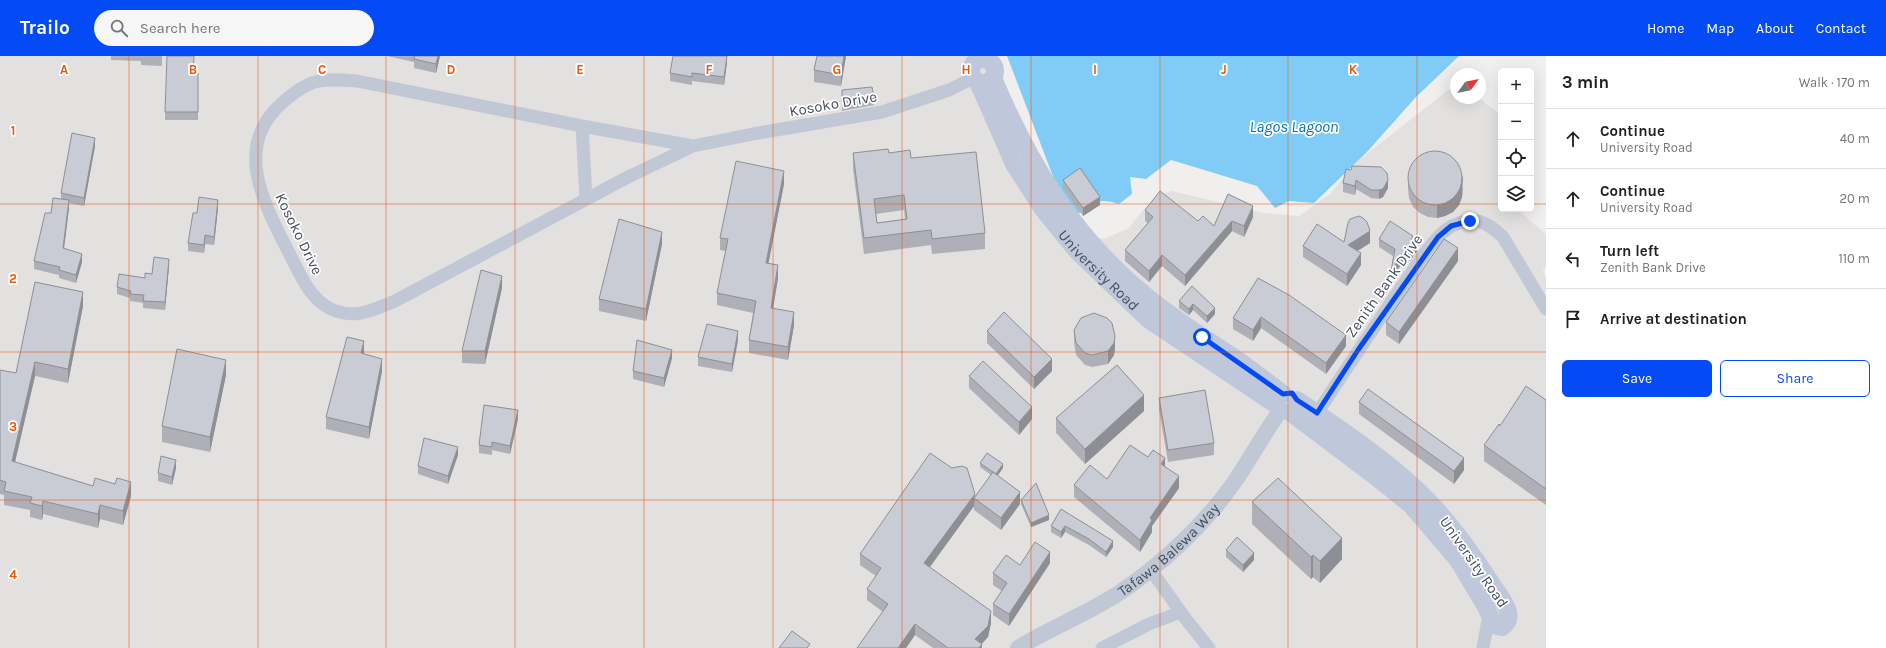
<!DOCTYPE html>
<meta charset="utf-8">
<style>
:root{--surface:#fff;--page:#f6f6f6;--text:#202124;--muted:#757577;--line:#e0e0e0;--accent:#044af5}
body{margin:0;font-family:Karla,sans-serif;background:var(--page);color:var(--text)}
.controls{position:absolute;right:12px;top:12px;display:grid;overflow:hidden;border-radius:6px;box-shadow:0 4px 16px #0002}
.controls button{width:36px;height:36px;display:grid;place-items:center;padding:0;border:0;border-bottom:1px solid var(--line);background:var(--surface);color:var(--text);font:20px sans-serif}
.compass{position:absolute;left:1450px;top:12px;width:36px;height:36px;border-radius:50%;background:var(--surface);box-shadow:0 4px 16px #0002;rotate:57deg}
.stop{position:absolute;width:12px;height:12px;margin:-9px;border:3px solid #044af5;border-radius:50%;background:#fff}
.stop.end{background:#044af5;border-color:#fff;box-shadow:0 1px 4px #0008}
.list{margin:0;padding:0;list-style:none}
h2{display:flex;justify-content:space-between;align-items:center;height:52px;margin:0;padding:0 16px;font-size:17px}
h2 small{font-size:13px;font-weight:400;color:var(--muted)}
.list li{display:grid;grid-template-columns:26px 1fr auto;gap:12px;align-items:center;box-sizing:border-box;height:60px;padding:0 16px;border-top:1px solid var(--line)}
.list b{display:block;font-size:15px;white-space:nowrap}
.list p{margin:0;font-size:13px;white-space:nowrap;color:var(--muted)}
.list em{font-size:13px;font-style:normal;color:var(--muted)}
.actions{display:flex;gap:8px;padding:12px 16px}
.actions a{flex:1;padding:9px 0;border:1px solid var(--accent);border-radius:6px;text-align:center;font-size:14px;color:var(--accent)}
.actions .main{background:var(--accent);color:#fff}
.icon{flex:none;width:22px;height:22px;fill:none;stroke:currentColor;stroke-width:2;stroke-linecap:round;stroke-linejoin:round}
.map{position:relative;flex:none;width:1546px;height:592px;overflow:hidden}
header{display:flex;align-items:center;gap:24px;box-sizing:border-box;height:56px;padding:0 20px;background:var(--accent);color:#fff}
header strong{font-size:19px}
nav{display:flex;gap:22px;margin-inline-start:auto;font-size:14px}
.search{width:280px;height:36px;background:var(--page);display:flex;align-items:center;gap:10px;box-sizing:border-box;padding:0 14px;border-radius:22px;color:var(--muted);font-size:15px}
main{display:flex}
aside{flex:1;background:var(--surface)}
.map>svg:first-child{display:block}
</style>
<header>
<strong>Trailo</strong>
<div class="search"><svg class="icon" aria-label="search" viewBox="0 0 24 24"><circle cx="10" cy="10" r="6"/><path d="M15 15l6 6"/></svg>Search here</div>
<nav><a>Home</a><a>Map</a><a>About</a><a>Contact</a></nav>
</header>
<main>
<div class="map">
<svg width="1546" height="592" viewBox="0 0 1546 592">
<rect width="100%" height="100%" fill="#f1efee"/>
<path fill="#e3e0e0" d="M0 0H993L1053 149 1071 176 1104 183 1129 172 1142 155 1162 138 1172 135 1263 157 1299 160 1329 139 1359 104 1456 28V42H1479L1501 59V153H1517L1546 178V210L1543 215 1546 222V592H0Z"/>
<path fill="#80ccf6" d="M1007 0H1459L1416 41 1366 97 1314 147 1289 145 1275 152 1257 130 1171 104 1146 123 1130 121 1132 138 1119 148C1099 141 1092 147 1077 159L1062 144Z"/>
<g fill="none" stroke-linecap="round" stroke-linejoin="round">
<path stroke="#c0c8d5" stroke-width="13" d="M582 70 586 143
M693 90 582 70 357 25C321 22 310 22 282 47 233 90 263 146 287 193 299 215 308 242 331 253 354 264 373 254 395 245L628 121 693 90 753 78 882 56 949 34 973 22
M1313 364C1343 317 1374 272 1405 226 1417 210 1433 180 1452 170 1474 159 1486 165 1503 181L1546 253
M1151 514 1185 562 1209 592
M1102 592 1149 568 1181 556
M1483 592 1489 559"/>
<path stroke="#c0c8d5" stroke-width="16" id="s1" d="M1018 592C1050 572 1087 558 1119 537 1161 509 1204 469 1233 428 1250 404 1263 378 1281 354"/>
<g stroke="#bfc8da" stroke-width="18">
<circle cx="983" cy="15" r="12"/>
<path d="M993 22C1029 108 1074 182 1147 241 1175 264 1206 283 1236 303 1252 314 1267 326 1283 338"/>
<path id="s2" d="M978 26 1014 108 1043 153 1077 195 1148 263 1278 350"/>
<path d="M1290 356 1379 423 1411 449 1458 504 1486 551 1493 567 1497 570 1502 571C1518 560 1500 541 1493 530 1474 501 1455 473 1431 448 1395 409 1341 374 1297 344"/>
</g>
</g>
<path fill="#aeafb7" fill-rule="evenodd" d="M111 0H162V10L141 9V5L111 4Z
M387 0H440L436 17 414 12V6Z
M817 0H846L841 30 814 26V14Z
M727 6 724 29 692 25V29L670 25V17Z
M194 17H198V64H165V56Z
M842 34 874 41V49L842 55Z
M95 90 84 150 69 147V152L64 193 82 206 76 227 59 222V219L34 213V205L51 157 61 143V137Z
M853 97H889L911 102 985 177V193L932 198 931 189 864 198 853 113ZM904 154 905 163 877 167 876 158Z
M1346 113 1388 132 1383 141 1379 143 1371 142 1356 133 1355 139 1343 136V127Z
M1408 121 1463 132 1462 141 1459 149 1453 156 1445 160 1437 162 1428 161 1420 157 1413 151 1409 142 1408 133Z
M1063 124 1100 149 1083 160 1063 132Z
M784 128 768 208 778 222 773 252 794 269 788 304 749 297V284L753 257 717 249V237L726 195 720 194V182Z
M1228 138 1253 161 1244 181 1232 175 1185 230 1162 210 1149 226 1125 205V194L1148 167 1145 165V154L1198 165 1214 170Z
M218 152 214 189 205 188 204 197 188 195V187L197 157Z
M1379 183 1413 184 1417 195 1410 205 1405 202V207L1403 206 1391 223 1393 200 1379 191Z
M1344 186 1370 187 1357 195 1361 209 1347 230 1303 201V190Z
M662 188 646 265 599 255V243Z
M1458 205 1399 288 1386 279V266Z
M169 210 165 254 143 252V247L130 245V242L117 238V231L145 222Z
M1258 222 1346 290 1326 318 1261 272 1253 285 1233 273V262Z
M502 232 485 308 462 307V295Z
M1179 245 1215 252V258L1207 267 1193 254 1189 259 1179 252Z
M83 250 68 327 35 320 15 406 93 430 131 440 123 469 100 463 98 472 43 458 42 464 30 461V454L4 449V439L0 438V314L16 317Z
M1074 274 1115 292 1114 299 1108 308 1092 311 1085 309 1076 299 1074 286Z
M987 275 1052 315 1034 333 987 287Z
M738 284 732 316 698 310V301Z
M364 298 382 315 369 383 326 373V361Z
M672 302 664 331 633 323V315Z
M226 319 210 396 162 386V370Z
M969 320 1032 363 1019 379 969 332Z
M1159 342 1214 387V399L1168 406 1159 354Z
M1546 344V449L1484 405V389L1500 370Z
M1359 346 1464 414 1454 428 1359 358Z
M1144 355 1085 408 1056 377V362Z
M518 363 510 398 492 394V399L479 397V389Z
M458 399 448 428 418 418V410Z
M1148 401 1165 411 1179 432 1152 470V476L1140 496 1074 441V429L1107 423Z
M980 407 1003 412 997 419 1020 448 1001 474 974 454V450L930 511 991 567 988 581 982 588V592H933L915 579 906 592H857L883 556 867 544V533L876 520 860 509V498L975 441 991 419 980 411Z
M176 412 172 429 158 425V417Z
M1021 444 1049 464 1031 471 1021 448Z
M1252 446 1342 503 1320 527 1313 521 1311 523 1252 468Z
M1061 453 1113 491 1106 501 1089 489 1065 476 1061 482 1051 476V470Z
M1226 494 1254 504 1243 516 1226 501Z
M1050 507 1009 570 993 559V548L1002 535 993 529V517L1020 509Z"/>
<path fill="#8d8f95" d="M438 0H440L436 17V8Z
M727 0V6L724 29V21Z
M844 0H846L841 30V19Z
M95 82V90L84 150V142Z
M784 115V128L766 220V207Z
M1463 120 1462 141 1459 149 1453 156 1445 160 1437 162V150Z
M1356 124V133L1355 139V130Z
M1388 124V132L1383 141 1379 143V134Z
M1100 141V149L1083 160V152Z
M69 144V152L63 200V192Z
M218 144V152L214 189V181Z
M1253 150V161L1244 181V170Z
M1232 165V175L1185 230V219Z
M1370 175V187L1348 201V189Z
M662 176V188L646 265V253Z
M205 179V188L204 197V189Z
M1417 186V195L1410 205V197Z
M1458 192V205L1399 288V276Z
M1361 197V209L1347 230V218Z
M1403 197V206L1391 223V215Z
M82 198V206L76 227V219Z
M1162 199V210L1149 226V215Z
M169 203V210L165 254V246Z
M778 209V222L771 265V252Z
M502 220V232L485 308V295Z
M83 236V250L68 327V313Z
M1193 248V254L1189 259V253Z
M1215 252V258L1207 267V260Z
M794 256V269L788 304V291Z
M1261 261V272L1253 285V274Z
M738 275V284L732 316V308Z
M1346 279V290L1326 318V307Z
M1115 280V292L1114 299 1108 308V295Z
M364 285V298L361 297Z
M672 294V302L664 331V322Z
M382 303V315L369 383V371Z
M1052 303V315L1034 333V321Z
M226 304V319L210 396V381Z
M35 306V320L12 419V405Z
M1144 339V355L1085 408V393Z
M1032 351V363L1019 379V366Z
M518 354V363L510 398V390Z
M458 391V399L448 428V420Z
M1165 402V414L1161 408Z
M1464 402V414L1454 428V415Z
M176 404V412L172 429V421Z
M1003 408V412L996 422V418Z
M1179 420V432L1152 470V476L1140 496V484L1150 462Z
M131 426V440L123 469V455Z
M1020 436V448L1001 474V462Z
M975 438 974 450 924 519V507Z
M43 445V458L42 464V450Z
M100 449V463L98 472V458Z
M1049 459V464L1031 471V467Z
M1065 470V476L1061 482V476Z
M1342 482V503L1320 527V505Z
M1113 485V491L1106 501V496Z
M1050 496V507L1009 570V558Z
M1254 497V504L1243 516V509Z
M1313 499V521L1311 523V501Z
M991 555V567L988 581 977 592 975 583Z
M915 568V579L906 592H898Z
M982 588V592H979Z"/>
<path fill="#caccd5" stroke="#8d8f95" fill-rule="evenodd" d="M167 0H194L193 17H198V56H165Z
M415 0H438L436 8 414 3Z
M673 0H727L724 21 692 17V21L670 17Z
M817 0H844L841 19 814 14Z
M872 31 874 41 842 46V34Z
M72 77 95 82 84 142 61 137Z
M888 93 889 97 910 94 911 102 976 96 985 177 932 183 931 174 864 182 853 97ZM904 139 907 163 877 167 874 143Z
M1408 122a27 27 0 1 1 54 0a27 27 0 1 1-54 0Z
M736 105 784 115 766 207 778 209 771 252 794 256 788 291 749 284 756 245 717 237 728 183 720 182Z
M1352 110 1381 111 1387 117 1388 124 1383 133 1379 134H1371L1356 124 1355 130 1343 127 1346 113 1351 114Z
M1080 112 1100 141 1083 152 1063 124Z
M1160 135 1198 165 1203 160 1214 170 1228 138 1253 150 1244 170 1232 165 1185 219 1162 199 1149 215 1125 194 1153 161 1145 154Z
M199 141 218 144 214 181 205 179 204 189 188 187 193 157H197Z
M53 142 69 144 63 192 82 198 76 219 59 214 60 211 34 205 45 157H51Z
M1359 160 1363 162 1367 166 1370 175 1348 189 1361 197 1347 218 1303 190 1317 168 1344 186 1348 167 1350 163Z
M619 163 662 176 646 253 599 243Z
M1390 165 1413 180 1411 183 1417 186 1410 197 1405 194V199L1403 197 1391 215 1395 193 1379 183Z
M1444 183 1458 192 1399 276 1386 266Z
M154 201 169 203 165 246 143 245 144 239 130 238 131 235 117 231 119 218 145 222V217L152 218Z
M481 214 502 220 485 295H462Z
M1258 222 1289 239 1346 279 1326 307 1261 261 1253 274 1233 262Z
M35 226 83 236 68 313 35 306 12 405 93 430 95 422 115 428 117 422 131 426 123 455 100 449 98 458 43 445 42 450 30 447 32 441 4 435 6 426 0 424V314L16 317Z
M1192 230 1215 252 1207 260 1193 248 1189 253 1179 245Z
M1004 256 1052 303 1034 321 987 275Z
M1094 257 1107 262 1112 267 1115 280 1114 287 1108 295 1092 299 1085 297 1076 287 1074 274 1081 262Z
M707 268 738 275 732 308 698 301Z
M347 281 364 285 361 297 382 303 369 371 326 361Z
M637 284 672 294 664 322 633 315Z
M177 293 226 304 210 381 162 370Z
M983 305 1032 351 1019 366 969 320Z
M1117 309 1144 339 1085 393 1056 362Z
M1526 330 1546 344V433L1484 389 1499 368 1500 370Z
M1368 333 1464 402 1454 415 1359 346Z
M1205 334 1214 387 1168 394 1159 342Z
M484 349 518 354 510 390 492 386V391L479 389Z
M424 382 458 391 448 420 418 410Z
M1130 389 1148 401 1153 394 1165 402 1161 408 1179 420 1150 462 1152 464 1140 484 1074 429 1090 409 1107 423Z
M930 397 952 412 962 410 967 412 975 438 924 507 991 555 988 570 975 583 982 588 979 592H948L915 568 898 592H857L888 548 867 533 881 512 860 498Z
M987 397 1003 408 996 418 980 407Z
M161 400 176 404 172 421 158 417Z
M993 416 1020 436 1001 462 974 442Z
M1278 422 1342 482 1320 505 1313 499 1311 501 1252 446Z
M1036 427 1049 459 1031 467 1021 444Z
M1061 453 1113 485 1106 496 1089 483 1065 470 1061 476 1051 470Z
M1237 481 1254 497 1243 509 1226 494Z
M1035 486 1050 496 1009 558 993 548 1007 527 993 517 1006 499 1020 509Z
M792 575 810 588 807 592H779Z"/>
<g fill="none" stroke-linecap="round" stroke-linejoin="round">
<path stroke="#044af5" stroke-width="5" d="M1202 281 1283 338 1292 337 1297 344 1317 357 1358 294 1438 181 1451 170 1470 165"/>
</g>
<path fill="none" stroke="#e8590c" stroke-width="1" stroke-opacity="0.55" d="M129 0V592M258 0V592M386 0V592M515 0V592M644 0V592M773 0V592M902 0V592M1031 0V592M1160 0V592M1288 0V592M1417 0V592M0 148H1501M1531 148H1546M0 296H1546M0 444H1546"/>
<g text-anchor="middle" dominant-baseline="central" stroke-width="3.5" stroke-linejoin="round" paint-order="stroke">
<g font-size="15" fill="#444e5e" stroke="#fff">
<text transform="translate(833 48) rotate(-10)">Kosoko Drive</text>
<text transform="translate(299 178) rotate(64)">Kosoko Drive</text>
<text stroke="none"><textPath href="#s2" startOffset="226">University Road</textPath></text>
<text transform="translate(1384 230) rotate(-55)">Zenith Bank Drive</text>
<text stroke="none"><textPath href="#s1" startOffset="181">Tafawa Balewa Way</textPath></text>
<text transform="translate(1474 506) rotate(55)">University Road</text>
</g>
<g font-size="16" font-style="italic" fill="#0074b6" stroke="#fff">
<text x="1294" y="70">Lagos Lagoon</text>
</g>
</g>
<g font-size="13" text-anchor="middle" font-weight="bold" fill="#e8590c" stroke="#fff" stroke-width="3.5" stroke-linejoin="round" paint-order="stroke">
<text x="64" y="18">A</text>
<text x="193" y="18">B</text>
<text x="322" y="18">C</text>
<text x="451" y="18">D</text>
<text x="580" y="18">E</text>
<text x="709" y="18">F</text>
<text x="837" y="18">G</text>
<text x="966" y="18">H</text>
<text x="1095" y="18">I</text>
<text x="1224" y="18">J</text>
<text x="1353" y="18">K</text>
<text x="13" y="79">1</text>
<text x="13" y="227">2</text>
<text x="13" y="375">3</text>
<text x="13" y="523">4</text>
</g>
</svg>
<div class="controls">
<button>+</button>
<button>−</button>
<button><svg class="icon" aria-label="locate" viewBox="0 0 24 24"><circle cx="12" cy="12" r="6"/><path d="M12 2v4M12 18v4M2 12h4M18 12h4"/></svg></button>
<button><svg class="icon" aria-label="layers" viewBox="0 0 24 24"><path d="M12 4l9 5-9 5-9-5zM3 14l9 5 9-5"/></svg></button>
</div>
<svg class="compass" viewBox="-18 -18 36 36"><path d="M0-13l5 13h-10z" fill="#e53935"/><path d="M0 13l5-13h-10z" fill="#757577"/></svg>
<div class="stop" style="left:1202px;top:281px"></div>
<div class="stop end" style="left:1470px;top:165px"></div>
</div>
<aside>
<h2>3 min<small>Walk · 170 m</small></h2>
<ul class="list">
<li><svg class="icon" aria-label="ahead" viewBox="0 0 24 24"><path d="M12 20V5M6 11l6-6 6 6"/></svg><div><b>Continue</b><p>University Road</p></div><em>40 m</em></li>
<li><svg class="icon" aria-label="ahead" viewBox="0 0 24 24"><path d="M12 20V5M6 11l6-6 6 6"/></svg><div><b>Continue</b><p>University Road</p></div><em>20 m</em></li>
<li><svg class="icon" aria-label="left" viewBox="0 0 24 24"><path d="M17 20v-9H6M10 6l-5 5 5 5"/></svg><div><b>Turn left</b><p>Zenith Bank Drive</p></div><em>110 m</em></li>
<li><svg class="icon" aria-label="arrive" viewBox="0 0 24 24"><path d="M6 21V4h12l-3 4 3 4H6"/></svg><div><b>Arrive at destination</b></div></li>
</ul>
<div class="actions"><a class="main">Save</a><a>Share</a></div>
</aside>
</main>
